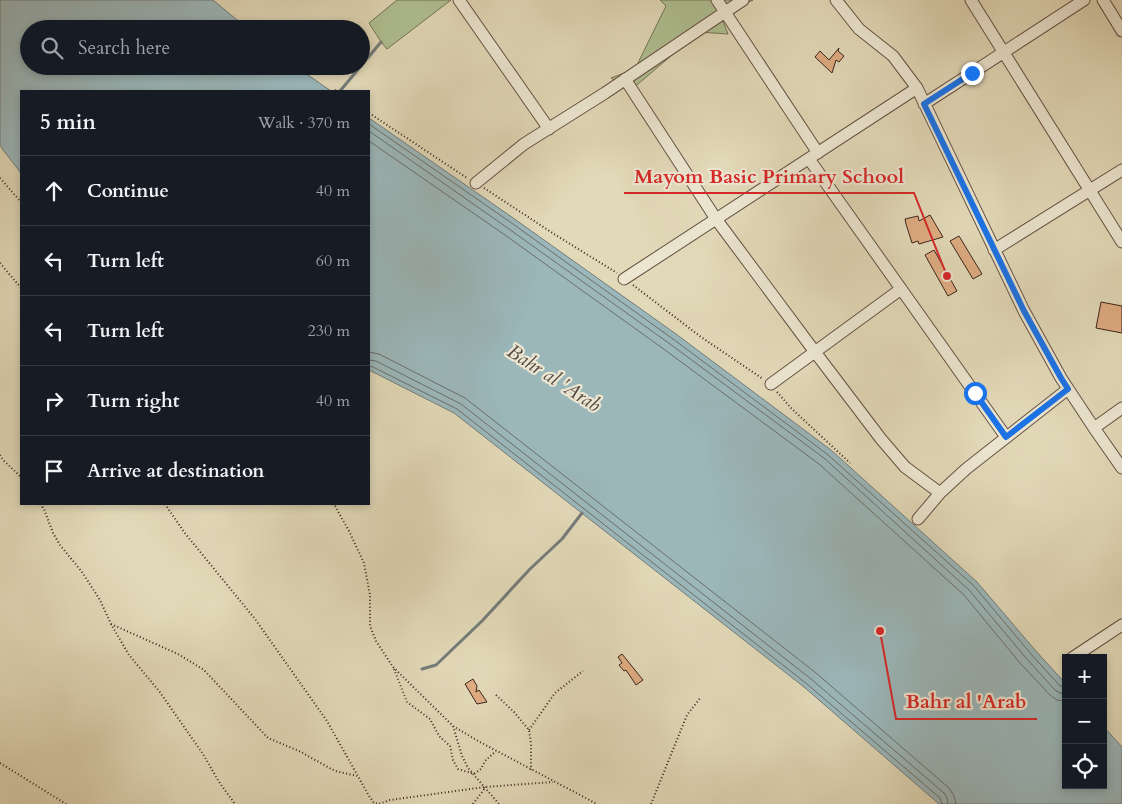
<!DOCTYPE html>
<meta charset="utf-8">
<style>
:root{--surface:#171b24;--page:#242831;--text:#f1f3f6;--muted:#9ea1a6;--line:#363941}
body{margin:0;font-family:Cardo,serif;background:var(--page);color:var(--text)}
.controls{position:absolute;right:15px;bottom:15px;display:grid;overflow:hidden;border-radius:0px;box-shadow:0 2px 8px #0003}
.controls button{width:45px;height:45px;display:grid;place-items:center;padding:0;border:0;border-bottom:1px solid var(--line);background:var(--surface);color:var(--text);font:25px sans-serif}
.stop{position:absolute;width:15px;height:15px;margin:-11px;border:4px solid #1a73e8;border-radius:50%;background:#fff}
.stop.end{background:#1a73e8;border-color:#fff;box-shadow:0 1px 5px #0008}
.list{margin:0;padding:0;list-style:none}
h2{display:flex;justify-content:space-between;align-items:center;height:65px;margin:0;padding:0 20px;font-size:21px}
h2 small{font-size:16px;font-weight:400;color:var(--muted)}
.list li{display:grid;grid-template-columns:32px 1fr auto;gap:15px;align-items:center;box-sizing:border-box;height:70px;padding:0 20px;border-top:1px solid var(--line)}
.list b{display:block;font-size:19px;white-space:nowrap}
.list em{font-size:16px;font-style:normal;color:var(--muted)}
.icon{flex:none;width:28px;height:28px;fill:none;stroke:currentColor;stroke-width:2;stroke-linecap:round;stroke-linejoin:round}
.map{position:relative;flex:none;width:1122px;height:804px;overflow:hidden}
.search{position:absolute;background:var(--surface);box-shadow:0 2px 8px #0003;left:20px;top:20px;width:350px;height:55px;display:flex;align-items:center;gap:12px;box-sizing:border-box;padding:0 18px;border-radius:28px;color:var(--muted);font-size:19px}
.panel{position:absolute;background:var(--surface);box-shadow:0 2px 8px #0003;left:20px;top:90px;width:350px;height:415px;border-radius:0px}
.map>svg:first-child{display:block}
</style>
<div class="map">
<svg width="1122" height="804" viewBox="0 0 1122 804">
<rect width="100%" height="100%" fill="#e2d9b8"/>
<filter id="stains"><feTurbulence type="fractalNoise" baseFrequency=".004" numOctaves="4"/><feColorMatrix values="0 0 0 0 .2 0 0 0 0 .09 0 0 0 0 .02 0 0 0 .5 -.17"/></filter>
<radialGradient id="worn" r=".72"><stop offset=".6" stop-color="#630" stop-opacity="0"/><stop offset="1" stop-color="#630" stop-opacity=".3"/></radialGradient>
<path fill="#afc092" stroke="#757257" d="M397 0H451L387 49 381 42 369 23Z
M660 0H753L721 16 728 34 699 32 631 90 611 78 635 69 666 6Z"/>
<path fill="#9bb7ba" stroke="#757c7b" d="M0 0H213L248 29H29V66H295L331 91H21V173L3 150 0 145Z
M369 118 516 220 676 334 831 450 977 582 1035 650 1066 684V785H1103V726L1122 747V804H939L804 687 454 413 369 370Z"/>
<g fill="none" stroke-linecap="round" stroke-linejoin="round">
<path stroke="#6b6e6b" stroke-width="1" d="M369 124 513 224 673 339 827 454 974 586 1031 654 1060 686 1066 687
M369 131 509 229 670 344 824 458 969 590 1026 658 1055 690 1060 693 1066 694
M369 141 505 235 665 350 819 464 964 595 1020 663 1050 695 1057 700 1066 701
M369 352 379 354 465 398 816 673 949 788 954 796 956 804
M369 360 376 361 461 404 811 679 944 793 947 798 948 804
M369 366 373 367 457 409 807 684 940 798 942 804"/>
<path stroke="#757c7b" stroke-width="3" d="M361 66 381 42
M340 91 361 66
M422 669 436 665 482 621 530 569 562 539 582 513"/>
</g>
<path fill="#dfac82" stroke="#3b241c" d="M839 48 838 51 844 56 839 62 836 60 832 73 815 57 820 51 829 60Z
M930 215 943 237 919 244 918 241 912 243 906 224 905 219 918 216 919 221Z
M959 236 982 274 973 279 950 241Z
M934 250 957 291 948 296 925 255Z
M1101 302 1122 306V333L1096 328Z
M622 654 643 680 636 685 626 670 624 671 619 665 622 663 618 657Z
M473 679 477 686 476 692 479 690 487 702 477 704 465 684Z"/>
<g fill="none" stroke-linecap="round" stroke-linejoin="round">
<g stroke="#655143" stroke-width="13">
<path id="minor" d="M459 0 549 129
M717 0 818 153
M836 0 859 29 893 56 917 88 1024 311 1061 378 1094 428
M971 0 1122 242
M1103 0 1122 31
M625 79 716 219 815 352 881 439 905 467 940 493
M924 104 1084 0
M809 159 1006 437
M476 183 524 144 605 93 743 0
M994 250 1122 170
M624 279 917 88
M771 384 901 289
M1122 408 1094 428 1122 468
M918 519 940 493 966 469 1068 389
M1072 658 1122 625"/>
</g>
<path stroke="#3b241c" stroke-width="2" stroke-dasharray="1 2.5" stroke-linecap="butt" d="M335 90 337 91
M369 113 467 178
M0 178 21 202
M484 188 554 234 617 273
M0 263 21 288
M633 285 701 337 763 379
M777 392 792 409 850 463
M0 455 3 460 21 477
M40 504 44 509 53 533 60 545 82 572 100 600 111 624 129 655 159 691 203 754 219 782 235 804
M165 504 184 532 255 619 327 721 369 796 374 803 379 804 390 800 485 787 553 782
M332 504 335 506 349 531 364 563 370 595V626L376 641 393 667 453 726 478 741 597 804
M111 624 178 654 204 670 268 738 299 751 335 771 357 776
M394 669 407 702 430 719 439 736 450 746 453 760 458 769 474 774 481 769 485 761 496 751
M496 695 514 712 529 730 531 744V770
M453 726 462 756 468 768 499 804
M529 730 555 693 583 671
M0 763 66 804
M473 804 485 788
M651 804 687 715 701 697"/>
<use href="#minor" stroke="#ece6d1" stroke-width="11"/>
</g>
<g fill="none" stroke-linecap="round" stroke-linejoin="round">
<path stroke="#1a73e8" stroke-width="6" d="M972 73 924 104 1024 311 1061 378 1068 389 1006 437 975 393"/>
</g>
<g text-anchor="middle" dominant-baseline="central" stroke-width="4.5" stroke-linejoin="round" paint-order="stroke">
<g font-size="20" font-style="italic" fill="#534944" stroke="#ece6d1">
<text transform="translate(554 378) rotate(33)">Bahr al 'Arab</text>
</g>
</g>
<path fill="none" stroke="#d62828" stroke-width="2" d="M947 276L914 193H624M880 631L896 719H1037"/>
<g fill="#d62828" stroke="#ece6d1" stroke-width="2">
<circle cx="947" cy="276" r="5"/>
<circle cx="880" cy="631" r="5"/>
</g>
<g font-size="20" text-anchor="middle" font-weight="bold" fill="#d62828" stroke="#ece6d1" stroke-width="4.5" stroke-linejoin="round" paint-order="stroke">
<text x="769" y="183">Mayom Basic Primary School</text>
<text x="966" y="708">Bahr al 'Arab</text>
</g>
<rect width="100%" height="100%" filter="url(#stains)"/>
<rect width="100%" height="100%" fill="url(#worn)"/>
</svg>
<div class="controls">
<button>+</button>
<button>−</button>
<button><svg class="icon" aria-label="locate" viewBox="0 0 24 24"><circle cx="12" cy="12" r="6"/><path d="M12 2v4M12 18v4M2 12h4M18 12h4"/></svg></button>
</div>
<div class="stop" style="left:975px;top:393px"></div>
<div class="stop end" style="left:972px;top:73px"></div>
<div class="search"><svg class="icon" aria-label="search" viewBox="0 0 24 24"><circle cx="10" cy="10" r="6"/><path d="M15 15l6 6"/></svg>Search here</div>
<section class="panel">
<h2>5 min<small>Walk · 370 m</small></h2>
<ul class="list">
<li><svg class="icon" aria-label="ahead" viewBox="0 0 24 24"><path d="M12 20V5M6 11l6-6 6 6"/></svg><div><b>Continue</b></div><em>40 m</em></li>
<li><svg class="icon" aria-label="left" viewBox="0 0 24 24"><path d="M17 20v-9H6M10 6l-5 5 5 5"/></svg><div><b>Turn left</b></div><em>60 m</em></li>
<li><svg class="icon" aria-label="left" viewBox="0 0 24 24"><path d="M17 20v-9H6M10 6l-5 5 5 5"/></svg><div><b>Turn left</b></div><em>230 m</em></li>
<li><svg class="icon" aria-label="right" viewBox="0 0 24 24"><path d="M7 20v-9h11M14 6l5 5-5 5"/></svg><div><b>Turn right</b></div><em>40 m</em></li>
<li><svg class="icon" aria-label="arrive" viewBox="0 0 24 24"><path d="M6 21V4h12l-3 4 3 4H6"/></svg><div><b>Arrive at destination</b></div></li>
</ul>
</section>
</div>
